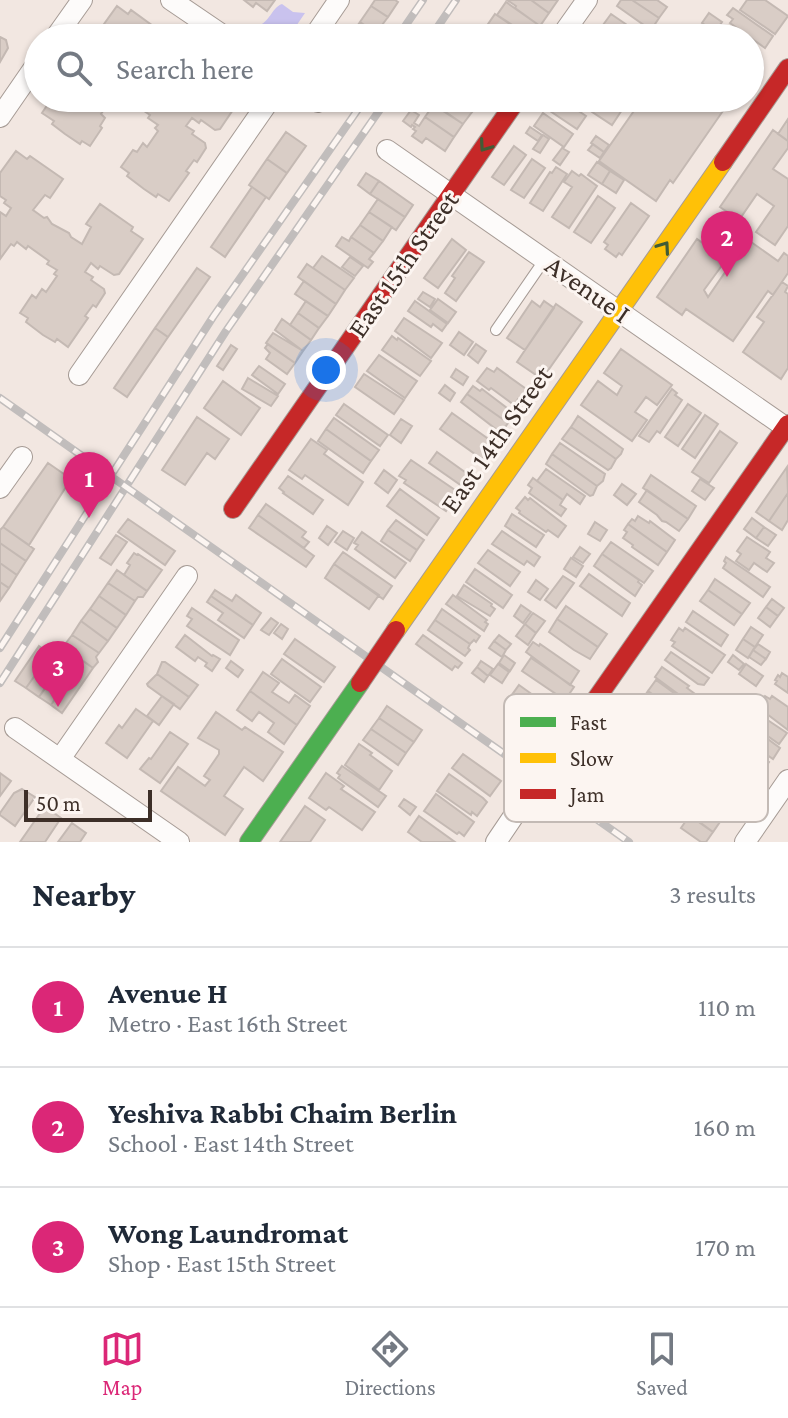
<!DOCTYPE html>
<meta charset="utf-8">
<style>
:root{--surface:#fff;--page:#f2f2f3;--text:#1f2937;--muted:#747a83;--line:#e0e1e3;--accent:#db2777}
body{margin:0;font-family:"Crimson Pro",serif;background:var(--page);color:var(--text)}
.scale{position:absolute;left:24px;bottom:20px;width:128px;box-sizing:border-box;padding-left:8px;border:4px solid #3d2f28;border-top:0;font-size:22px;line-height:28px;white-space:nowrap;color:#3d2f28;-webkit-text-stroke:6px #fcf5f1;paint-order:stroke}
.you{position:absolute;left:326px;top:370px;width:28px;height:28px;margin:-20px;border:6px solid #fff;border-radius:50%;background:#1a73e8;box-shadow:0 0 0 12px #1a73e833}
.badge{display:grid;place-items:center;width:52px;height:52px;border-radius:50%;background:var(--accent);color:#fff;font-size:26px;font-weight:700}
.pin{position:absolute;translate:-50% -66px;filter:drop-shadow(0 2px 4px #0008)}
.pin::after{content:'';position:absolute;top:42px;width:28px;height:24px;background:inherit;clip-path:polygon(0 0,100% 0,50% 100%)}
.list{margin:0;padding:0;list-style:none}
h2{display:flex;justify-content:space-between;align-items:center;height:104px;margin:0;padding:0 32px;font-size:34px}
h2 small{font-size:26px;font-weight:400;color:var(--muted)}
.list li{display:grid;grid-template-columns:52px 1fr auto;gap:24px;align-items:center;box-sizing:border-box;height:120px;padding:0 32px;border-top:2px solid var(--line)}
.list b{display:block;font-size:30px;white-space:nowrap}
.list p{margin:0;font-size:26px;white-space:nowrap;color:var(--muted)}
.list em{font-size:26px;font-style:normal;color:var(--muted)}
.icon{flex:none;width:44px;height:44px;fill:none;stroke:currentColor;stroke-width:2;stroke-linecap:round;stroke-linejoin:round}
.map{position:relative;flex:none;width:788px;height:842px;overflow:hidden}
.search{position:absolute;background:var(--surface);box-shadow:0 2px 6px #0004;left:24px;right:24px;top:24px;height:88px;display:flex;align-items:center;gap:20px;box-sizing:border-box;padding:0 28px;border-radius:44px;color:var(--muted);font-size:30px}
.sheet{height:464px;background:var(--surface)}
nav{display:flex;justify-content:space-around;align-items:center;box-sizing:border-box;height:112px;border-top:2px solid var(--line);background:var(--surface);font-size:22px;color:var(--muted)}
nav a{display:grid;justify-items:center;gap:4px}
nav .on{color:var(--accent)}
.map>svg:first-child{display:block}
</style>
<div class="map">
<svg width="788" height="842" viewBox="0 0 788 842">
<rect width="100%" height="100%" fill="#f2e7e1"/>
<path fill="#c9c2ee" d="M282 4 293 12 305 13 288 38H274L257 26C270 23 271 8 282 4Z"/>
<path fill="#d9cdc6" stroke="#c4b9b3" stroke-width="2" fill-rule="evenodd" d="M244 0H275L267 11 256 3 253 7Z
M375 0H395L398 2 388 17 371 6Z
M507 0H531L549 13 540 26 515 8 516 6Z
M531 0H558L549 13Z
M621 0H632L659 18 651 30 617 6Z
M632 0H657L667 7 659 18Z
M747 0H765L788 16 775 34 740 10Z
M506 2 540 26 532 38 497 15Z
M117 6 128 14 131 10 164 34 161 38H94Z
M371 6 388 17 376 33 360 22Z
M733 8 773 36 765 48 730 23 733 19 727 15Z
M709 13 722 22 715 32 702 23Z
M495 14 522 32 518 38H502L486 27Z
M611 14 646 38H622L603 25Z
M360 22 376 33 373 38 349 37Z
M603 25 622 38H598L595 36Z
M486 27 502 38H478Z
M0 37 6 40 8 48 0 62Z
M52 98H117L115 101 112 98 101 114 105 118 100 126 102 128 90 146 82 141 80 144 65 134 52 124 54 121 42 113Z
M119 98H241L220 129 215 130 201 120 199 123 192 118 186 126 194 131 192 134 205 143 206 148 197 162 194 160 186 171 189 173 169 201 158 194 156 197 144 189 127 176 129 173 121 167 133 150 137 152 143 143 147 147 158 131 155 128 158 125 148 118 150 115 129 101 127 103Z
M438 98H451L472 112 463 124 440 109 444 103Z
M451 98H480L481 99 472 112Z
M554 98H559L586 116 577 129 547 109Z
M571 98H608L622 110 612 125Z
M643 98H727L721 106 725 108 673 183 670 180 656 201 599 161Z
M434 104 463 124 454 137 425 117Z
M411 110 419 115 414 123 419 126 425 117 454 137 445 151 426 138 422 143 412 136 416 131 413 129 415 127 412 125 411 127 403 121Z
M543 113 573 134 564 147 534 126Z
M788 119V141L778 134Z
M530 127 542 135 538 141 526 133Z
M773 130 788 141V148L773 169 788 179V226L775 245 756 232 774 206 757 194 739 220 720 207Z
M286 132 306 146 287 173 267 159Z
M543 135 549 139 540 153 533 149Z
M596 136 609 145 604 152 591 143Z
M593 144 604 152 600 158 588 150Z
M514 146 526 155 504 185 492 177Z
M562 148 569 152 560 165 553 160Z
M16 151 27 159 30 156 63 179 50 198 45 195 33 210 44 218 47 217 52 224 69 233 71 237 82 244 91 227 86 224 100 204 133 227 131 231 143 239 119 274 114 275 100 266 98 269 91 263 85 272 93 277 91 280 104 289 105 293 96 307 93 305 85 316 88 318 68 347 57 339 55 342 43 335 26 322 28 318 20 313 32 295 36 298 42 289 46 292 57 276 54 274 57 270 47 264 49 261 28 246 26 249 17 242 14 246 11 244 0 259V212L6 216 11 208 4 203 6 200 0 196V173Z
M267 159 287 173 269 199 249 185Z
M532 159 545 168 524 198 511 190Z
M597 162 610 171 602 184 588 175Z
M556 167 567 174 543 211 530 203 550 172 552 173Z
M572 171 579 176 581 174 597 186 569 228 552 217 572 187 564 182Z
M610 171 624 180 616 193 602 184Z
M366 173 379 181 370 194 358 185Z
M379 181 413 205 405 217 370 194Z
M252 187 266 197 225 257 211 247Z
M598 196 615 208 591 243 574 232Z
M378 199 405 217 396 230 369 212Z
M631 203 649 216 622 255 619 253 616 257 605 249 608 245 604 242Z
M369 212 392 227 383 241 360 225Z
M360 225 383 241 374 253 351 237Z
M734 230 778 261 784 253 788 256V273L773 295 768 291 733 341 686 309 682 315 657 297 697 239 709 248 716 238 724 244ZM723 264 730 265 708 297 704 290Z
M342 237 349 241 351 237 374 253 369 259 373 262 368 268 336 246Z
M452 239 466 250 438 288 424 278Z
M469 252 484 262 456 301 445 293 455 278 452 276Z
M322 256 354 278 345 290 313 268Z
M350 257 363 266 355 276 342 267Z
M307 264 345 290 336 304 298 277Z
M197 268 210 277 168 337 155 328Z
M304 281 336 304 328 316 295 294Z
M782 282 788 286 785 292 788 294V368L781 379 743 352 764 322 757 317Z
M423 292 435 299 430 307 418 299Z
M438 299 456 312 448 323 430 310Z
M306 301 328 316 319 328 298 313Z
M415 301 447 324 442 331 433 324 431 327 408 311Z
M532 301 540 307 544 301 554 308 525 350 507 338Z
M556 304 582 322 542 379 517 362Z
M298 313 319 328 311 340 290 325Z
M404 318 442 343 431 358 395 331Z
M282 319 311 340 303 351 275 330Z
M155 328 168 337 127 397 114 388Z
M459 332 473 342 464 355 450 345Z
M273 333 303 351 295 363 266 343Z
M392 336 397 340 398 338 431 361 420 376 382 350Z
M268 344 295 363 287 374 266 359 270 353 265 348Z
M476 344 486 351 478 363 468 355Z
M231 345 237 349 223 370 217 366Z
M621 349 672 385 657 405 646 397 635 412 647 420 632 441 581 405 598 381 617 395 622 386 604 373Z
M379 355 417 381 405 398 367 371Z
M259 366 285 384 278 394 252 375Z
M487 368 494 372 497 368 529 391 522 401 518 399 514 405 491 388 489 390 477 381Z
M456 369 468 377 463 385 451 377Z
M364 374 404 400 394 414 355 387Z
M248 378 278 396 271 406 242 389Z
M223 381 260 408 241 435 204 408Z
M445 385 455 393 450 401 439 393Z
M473 386 480 391 482 389 515 414 508 423 467 394Z
M672 389 677 393 675 395 682 400 660 433 657 431 649 442 639 436Z
M467 394 508 423 501 433 461 402Z
M344 404 388 435 380 446 336 415Z
M688 404 701 413 678 446 665 437Z
M452 413 494 443 482 459 440 429Z
M705 415 718 424 695 458 682 449Z
M578 416 623 449 621 454 616 459 571 427Z
M197 417 229 439 215 459 207 453 185 485 162 470Z
M334 418 379 450 371 461 326 429Z
M401 419 412 426 401 443 390 435Z
M571 427 616 459 611 468 608 470 562 439Z
M326 429 371 461 363 473 318 441Z
M720 431 737 443 709 483 692 472Z
M311 439 327 450 324 454 363 482 348 505 305 475 302 479 289 470Z
M560 443 605 474 603 481 597 486 552 454Z
M437 452 469 475 462 486 429 463Z
M552 454 597 486 593 495 590 496 546 464Z
M411 460 458 492 446 511 404 483 406 480 399 476Z
M48 463 71 479 29 545 3 527Z
M787 467 788 493 769 521 756 512Z
M546 469 585 496 580 504 567 494 563 500 537 481Z
M384 470 397 480 388 493 375 483Z
M651 475 696 506 688 519 643 488Z
M288 476 323 500 313 514 283 493 284 492 279 488Z
M533 478 563 500 560 505 566 509 561 516 529 493 532 488 528 485Z
M700 479 714 488 705 500 692 491Z
M622 484 636 494 627 505 614 495Z
M400 489 439 518 427 535 387 506Z
M647 490 688 519 679 531 666 522 662 521 657 515 639 502Z
M788 493V520L782 530 769 521Z
M525 497 528 500 530 498 566 526 558 537 548 530 546 532 519 513 520 511 516 508Z
M266 504 306 532 302 537 309 542 304 548 258 515Z
M512 514 544 535 536 547 505 526Z
M258 515 314 556 306 567 249 528Z
M638 516 649 523 650 521 675 540 667 552 628 524 632 519 635 521Z
M752 518 764 527 756 538 744 529Z
M128 519 175 551 165 565 118 532Z
M396 520 424 540 417 550 388 530Z
M595 522 607 530 600 541 588 534Z
M628 524 667 552 658 565 632 547 633 545 623 538 627 532 624 530Z
M327 526 337 533 328 545 319 538Z
M3 527 34 549 26 561 0 543V530Z
M764 527 776 535 768 546 756 538Z
M388 530 417 550 410 561 381 541Z
M343 531 354 538 347 550 335 542Z
M502 531 540 557 534 566 527 561 524 565 492 544Z
M362 532 406 563 395 578 355 549 358 545 354 543Z
M116 535 127 542 111 565 100 558Z
M747 537 770 552 766 558 774 563 767 572 754 563 749 570 736 561 741 554 737 551Z
M611 542 653 571 644 583 602 554Z
M0 543 26 561 17 575 0 563Z
M580 547 590 554 583 563 573 557Z
M488 550 520 572 510 586 478 563Z
M343 552 392 586 383 599 334 564Z
M134 553 137 555 138 554 162 570 147 591 124 575 130 565 127 563Z
M602 554 639 580 638 582 642 585 635 596 594 566Z
M726 557 770 587 763 597 723 568 726 563 724 561Z
M571 558 583 566 576 577 564 569Z
M0 563 17 575 9 588 0 582Z
M334 564 379 595 369 609 325 578Z
M475 569 512 595 503 608 466 582Z
M117 570 147 591 143 597H138L135 601 108 583Z
M589 574 630 603 622 616 580 586Z
M563 576 574 583 556 608 545 600Z
M715 579 750 603 742 614 708 590Z
M536 580 548 589 540 600 528 592Z
M0 582 9 588 0 601Z
M108 583 135 601 126 615 99 596Z
M464 585 492 604 491 606 495 609 490 616 457 596Z
M215 590 232 601 236 595 261 613 253 625 211 596Z
M708 590 742 614 734 625 700 601Z
M453 595 487 620 485 622 488 624 484 631 446 604Z
M99 596 126 615 117 628 90 609Z
M211 596 253 625 244 638 218 620 223 613 207 602Z
M772 599 784 608 778 616 766 607Z
M521 605 531 612 523 623 514 616Z
M566 606 607 634 598 647 557 619Z
M766 607 778 616 770 627 758 618Z
M192 608 239 640 230 655 187 626 192 619 187 616Z
M90 609 117 628 108 641 81 621Z
M442 609 480 636 476 642 474 640 470 644 435 620Z
M693 611 728 635 721 646 686 622Z
M533 613 545 621 536 633 525 624Z
M271 618 278 623 269 635 261 630Z
M557 619 598 647 590 659 574 650 549 632Z
M435 620 470 644 468 648 470 650 465 656 428 630Z
M81 621 108 641 99 653 72 635Z
M281 624 288 629 282 639 274 633Z
M525 624 536 633 528 645 516 636Z
M751 627 763 635 755 647 743 639Z
M679 628 683 631 685 628 725 655 712 673 672 646 675 642 671 640Z
M72 635 99 653 96 657 98 662 93 668 63 647Z
M185 635 212 656 213 655 220 659 212 671 205 666 207 663 198 657 195 661 176 647Z
M423 635 462 663 458 668 455 666 452 670 416 644Z
M499 635 511 644 506 650 494 641Z
M295 639 335 667 324 682 284 654Z
M743 639 755 647 748 658 736 650Z
M494 641 506 650 502 657 489 648Z
M533 642 539 646 540 644 579 671 570 685 526 652Z
M58 643 70 652 39 697 26 688Z
M758 644 770 652 766 659 753 650Z
M39 646 50 654 26 688 15 681Z
M753 650 766 659 761 665 749 657Z
M671 652 709 678 704 685 698 684 665 660Z
M504 655 515 663 510 671 499 663Z
M733 655 744 664 739 670 728 662Z
M531 658 574 687 565 700 522 671Z
M282 659 321 687 310 702 271 674Z
M82 660 93 668 62 713 51 705Z
M231 661 243 670 238 677 226 668Z
M481 661 493 669 488 676 477 667Z
M162 662H165L198 685 189 697 157 674Z
M62 663 75 671 51 705 39 697Z
M498 664 509 672 502 683 490 675Z
M746 664 763 676 756 686 739 674Z
M477 667 488 676 484 682 472 673Z
M662 667 689 686 687 688 695 694 689 702 655 677Z
M263 672 279 683 272 692 289 703 295 695 310 706 297 725 250 691Z
M782 673 788 677V693L775 684 777 681 775 680 778 675 780 677Z
M157 674 189 697 180 709 148 686 147 684Z
M656 680 689 704 681 715 648 691Z
M519 685 558 713 545 732 506 703Z
M250 691 297 725 284 744 268 732 274 723 259 712 252 721 237 710Z
M648 691 681 715 673 726 640 703Z
M162 696 174 704 159 725 147 716Z
M765 696 770 699 772 696 788 707V730L755 705 759 700 761 701Z
M387 706 422 730 414 742 379 718Z
M743 707 761 719 763 717 787 733 779 744 738 715Z
M136 709 153 721 127 758 106 743 119 725 122 728Z
M216 712 242 730 245 727 283 752 263 781 244 767 224 796 243 809 225 835 161 791 178 767 205 786 210 780 204 776 219 754V750L198 738Z
M379 718 414 742 406 753 371 729Z
M744 725 753 731 754 729 780 748 773 759 738 735Z
M371 729 406 753 398 765 363 740Z
M170 732 188 744 160 783 140 769 149 758 151 759Z
M359 744 372 753 370 755 392 771 379 790 345 765Z
M736 744 744 749 749 748 769 762 758 778 728 757Z
M463 754 501 781 490 796 452 768Z
M342 766 386 796 378 807 338 778 340 775 337 773Z
M0 773 11 781 0 796Z
M326 773 344 786 341 789 375 812 362 830 329 807 326 810 309 798Z
M449 774 483 798 487 802 477 816 472 812 471 815 437 791Z
M22 789 35 797 15 826 0 815V813L14 793Z
M436 794 474 822 464 836 459 832 457 834 424 811Z
M404 799 416 807 410 815 399 806Z
M699 802 722 819 713 832 686 813 690 807 694 810Z
M305 806 325 820 310 842H280Z
M47 808 61 818 45 842H20L43 809 45 811Z
M690 815 713 832 706 842H701L681 828Z
M419 816 455 842H422L408 832Z
M72 823 86 833 80 842H58Z"/>
<g fill="none" stroke-linecap="round" stroke-linejoin="round">
<g stroke="#a69b95" stroke-width="12">
<path id="lane" d="M496 330 545 259"/>
</g>
<g stroke="#a69b95" stroke-width="22">
<path id="street" d="M171 0 227 38
M55 38 82 0
M313 38 339 0
M560 38 587 0
M313 98 318 102
M0 117 38 62
M387 150 788 429
M79 375 271 98
M0 488 22 457
M15 728 179 842
M60 759 187 576
M496 842 519 808
M745 842 788 780"/>
</g>
<g stroke="#a69b95" stroke-width="20">
<path id="fast" d="M249 842 360 683"/>
</g>
<g stroke="#a69b95" stroke-width="20">
<path id="slow" d="M396 630 723 162"/>
</g>
<g stroke="#a69b95" stroke-width="20">
<path id="jam" d="M723 162 788 68
M233 509 518 98
M564 745 788 424"/>
</g>
<use href="#lane" stroke="#fdfbfa" stroke-width="10"/>
<use href="#street" stroke="#fdfbfa" stroke-width="20"/>
<use href="#fast" stroke="#4caf50" stroke-width="18"/>
<use href="#slow" stroke="#ffc107" stroke-width="18"/>
<use href="#jam" stroke="#c62828" stroke-width="18"/>
<g stroke="#c1bdbc" stroke-width="8">
<path id="rail" d="M397 38 423 0
M430 38 456 0
M0 398 629 842
M0 648 213 317 366 98
M0 683 226 331 388 98"/>
</g>
<use href="#rail" stroke="#fcf5f1" stroke-width="5" stroke-dasharray="15" stroke-linecap="butt"/>
<g stroke="#a69b95" stroke-width="20" stroke-linecap="butt">
<path id="jam-bridge" d="M360 683 396 630"/>
</g>
<use href="#jam-bridge" stroke="#c62828" stroke-width="18"/>
</g>
<defs><path id="oneway-chevron" d="M-2-3.5L2.5 0L-2 3.5" fill="none" stroke-width="1.6" stroke-linecap="round" stroke-linejoin="round" transform="scale(2)"/></defs>
<g stroke="#425c36">
<use href="#oneway-chevron" transform="translate(485 146) rotate(125)"/>
<use href="#oneway-chevron" transform="translate(664 247) rotate(-55)"/>
</g>
<g text-anchor="middle" dominant-baseline="central" stroke-width="6" stroke-linejoin="round" paint-order="stroke">
<g font-size="28" fill="#3d2f28" stroke="#fcf5f1">
<text transform="translate(403 264) rotate(-55)">East 15th Street</text>
<text transform="translate(588 289) rotate(35)">Avenue I</text>
<text transform="translate(496 439) rotate(-55)">East 14th Street</text>
</g>
</g>
<rect x="504" y="694" width="264" height="128" rx="12" fill="#fcf5f1" stroke="#c3bab5" stroke-width="2"/>
<rect x="520" y="717" width="36" height="10" fill="#4caf50"/>
<rect x="520" y="753" width="36" height="10" fill="#ffc107"/>
<rect x="520" y="789" width="36" height="10" fill="#c62828"/>
<g font-size="22" fill="#3d2f28">
<text x="570" y="730">Fast</text>
<text x="570" y="766">Slow</text>
<text x="570" y="802">Jam</text>
</g>
</svg>
<div class="scale">50 m</div>
<div class="you"></div>
<div class="pin badge" style="left:89px;top:518px">1</div>
<div class="pin badge" style="left:727px;top:277px">2</div>
<div class="pin badge" style="left:58px;top:707px">3</div>
<div class="search"><svg class="icon" aria-label="search" viewBox="0 0 24 24"><circle cx="10" cy="10" r="6"/><path d="M15 15l6 6"/></svg>Search here</div>
</div>
<section class="sheet">
<h2>Nearby<small>3 results</small></h2>
<ul class="list">
<li><span class="badge">1</span><div><b>Avenue H</b><p>Metro · East 16th Street</p></div><em>110 m</em></li>
<li><span class="badge">2</span><div><b>Yeshiva Rabbi Chaim Berlin</b><p>School · East 14th Street</p></div><em>160 m</em></li>
<li><span class="badge">3</span><div><b>Wong Laundromat</b><p>Shop · East 15th Street</p></div><em>170 m</em></li>
</ul>
</section>
<nav>
<a class="on"><svg class="icon" aria-label="map" viewBox="0 0 24 24"><path d="M3 6l6-2 6 2 6-2v14l-6 2-6-2-6 2zM9 4v14M15 6v14"/></svg>Map</a>
<a><svg class="icon" aria-label="directions" viewBox="0 0 24 24"><path d="M12 3l9 9-9 9-9-9zM9 14v-3h6M13 9l2 2-2 2"/></svg>Directions</a>
<a><svg class="icon" aria-label="saved" viewBox="0 0 24 24"><path d="M7 4h10v16l-5-4-5 4z"/></svg>Saved</a>
</nav>
